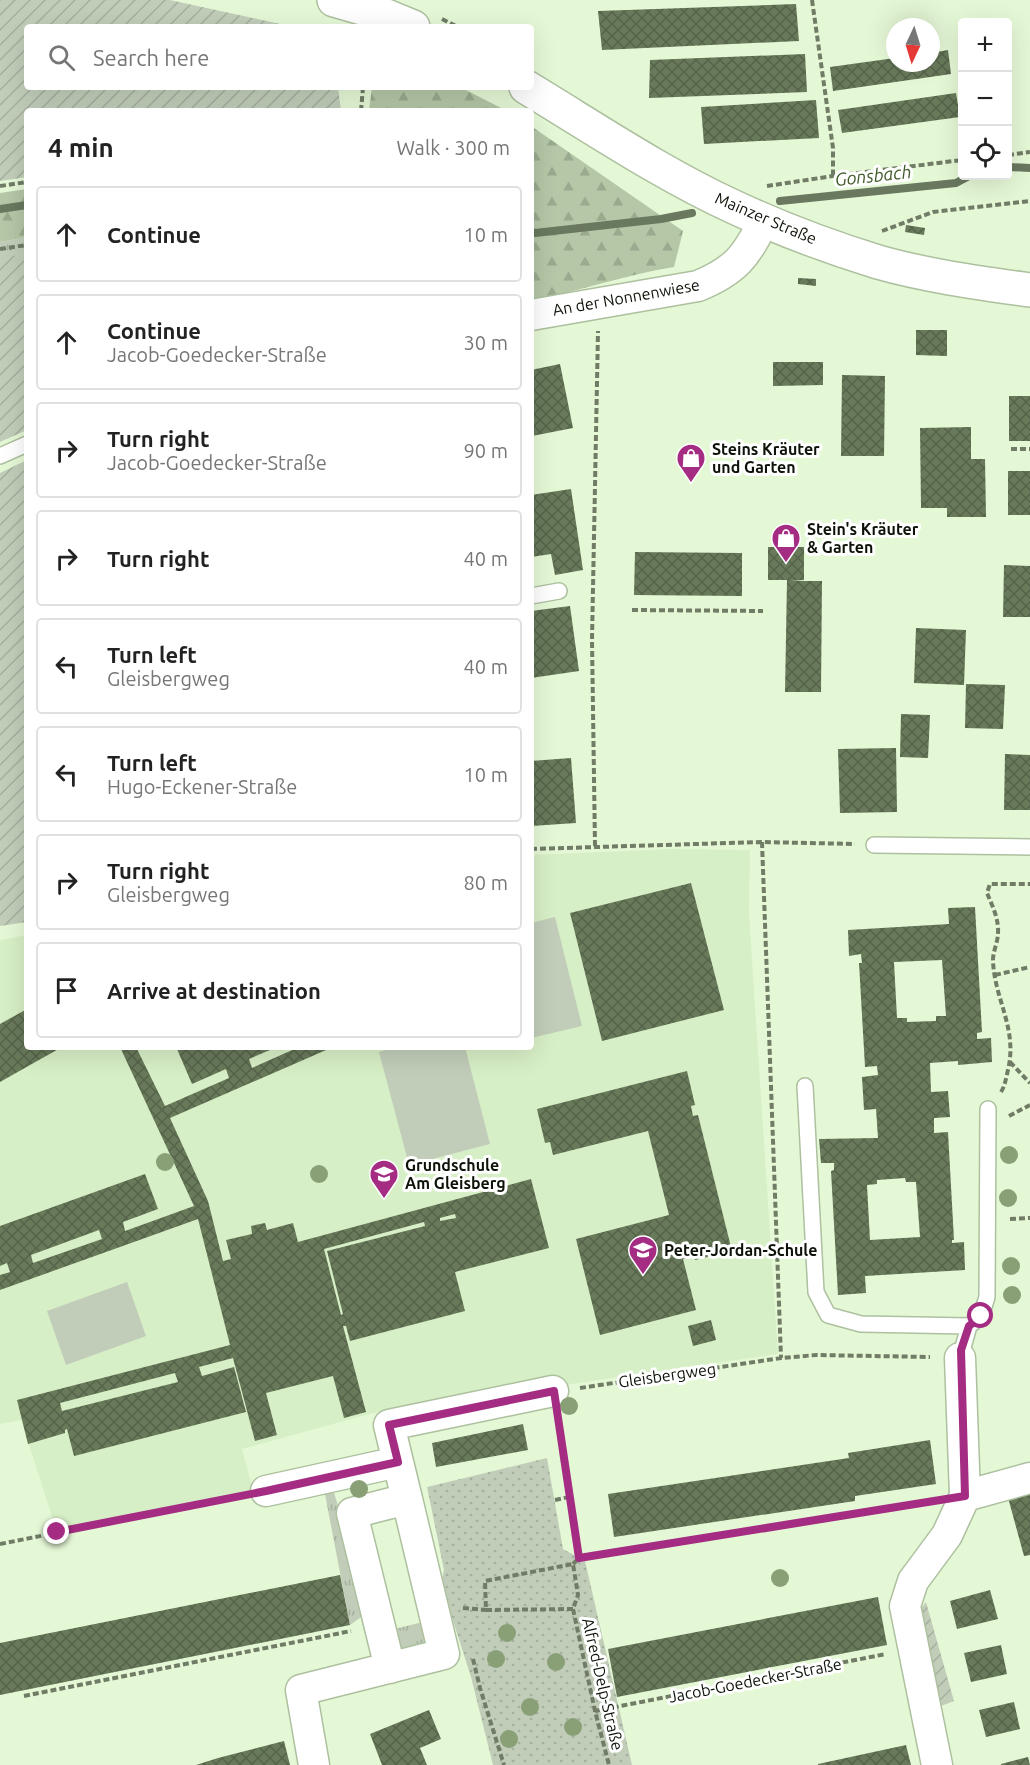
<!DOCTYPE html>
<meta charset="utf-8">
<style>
:root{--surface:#fff;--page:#f6f6f6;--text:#222;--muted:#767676;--line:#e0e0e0}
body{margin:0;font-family:Ubuntu,sans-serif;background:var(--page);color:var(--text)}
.controls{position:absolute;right:18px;top:18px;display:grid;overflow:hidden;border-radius:6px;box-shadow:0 6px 24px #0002}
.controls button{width:54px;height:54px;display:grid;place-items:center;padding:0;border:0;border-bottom:2px solid var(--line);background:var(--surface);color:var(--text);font:30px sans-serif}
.compass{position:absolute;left:886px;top:18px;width:54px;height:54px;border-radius:50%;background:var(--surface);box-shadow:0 6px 24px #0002;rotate:184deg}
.stop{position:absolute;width:18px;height:18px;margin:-14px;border:4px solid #a42c82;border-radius:50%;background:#fff}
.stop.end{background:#a42c82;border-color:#fff;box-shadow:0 2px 6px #0008}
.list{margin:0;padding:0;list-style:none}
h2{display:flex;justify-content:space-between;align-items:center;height:78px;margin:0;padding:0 24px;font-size:26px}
h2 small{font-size:20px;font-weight:400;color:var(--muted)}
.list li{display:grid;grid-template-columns:39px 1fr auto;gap:18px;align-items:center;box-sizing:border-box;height:96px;margin:0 12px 12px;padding:0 12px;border:2px solid var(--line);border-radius:6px}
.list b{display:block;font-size:22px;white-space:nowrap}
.list p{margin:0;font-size:20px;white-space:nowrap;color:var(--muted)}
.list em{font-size:20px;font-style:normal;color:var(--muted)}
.icon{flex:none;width:33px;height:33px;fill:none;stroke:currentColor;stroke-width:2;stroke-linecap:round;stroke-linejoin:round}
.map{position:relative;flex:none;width:1030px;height:1765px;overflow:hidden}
.search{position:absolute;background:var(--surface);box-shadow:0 6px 24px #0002;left:24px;top:24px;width:510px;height:66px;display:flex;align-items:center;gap:15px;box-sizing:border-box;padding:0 21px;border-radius:6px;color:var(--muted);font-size:22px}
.panel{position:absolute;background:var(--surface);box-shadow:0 6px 24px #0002;left:24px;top:108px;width:510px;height:942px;border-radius:6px}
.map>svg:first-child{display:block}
</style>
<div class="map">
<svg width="1030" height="1765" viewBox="0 0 1030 1765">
<defs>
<pattern id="grass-tufts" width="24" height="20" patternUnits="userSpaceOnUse" patternTransform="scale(1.5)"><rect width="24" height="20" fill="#c1cdb9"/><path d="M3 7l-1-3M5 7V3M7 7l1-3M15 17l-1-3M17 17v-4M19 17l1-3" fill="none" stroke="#a5af9e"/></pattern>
<pattern id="forest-firs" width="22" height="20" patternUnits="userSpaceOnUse" patternTransform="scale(1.5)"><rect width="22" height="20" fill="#b5c7a7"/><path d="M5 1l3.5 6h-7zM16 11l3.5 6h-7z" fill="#9aaa8e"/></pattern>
<pattern id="park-dots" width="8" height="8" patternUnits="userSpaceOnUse" patternTransform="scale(1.5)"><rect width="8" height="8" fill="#c1cdb9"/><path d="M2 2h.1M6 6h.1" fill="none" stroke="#a5af9e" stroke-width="1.8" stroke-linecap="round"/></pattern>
<pattern id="garden-furrows" width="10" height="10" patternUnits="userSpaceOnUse" patternTransform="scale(1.5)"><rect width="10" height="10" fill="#c1cdb9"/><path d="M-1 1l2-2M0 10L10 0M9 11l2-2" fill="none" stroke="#a5af9e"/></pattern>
<pattern id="building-cross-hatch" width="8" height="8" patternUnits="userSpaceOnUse" patternTransform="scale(1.5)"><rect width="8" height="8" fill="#697a5b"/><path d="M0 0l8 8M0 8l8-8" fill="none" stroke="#556349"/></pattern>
</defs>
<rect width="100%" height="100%" fill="#e5f8d6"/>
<path fill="#d7efc6" d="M671 849 750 850 749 914 778 1354 373 1413 242 1449 253 1490 56 1529 21 1420 0 1424V940L27 935V1047H531V855Z"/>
<path fill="url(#grass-tufts)" d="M27 237V255L0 259V242Z
M332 1487 370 1602 364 1615 350 1625 324 1489Z
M427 1621 433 1648 401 1658 390 1630Z"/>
<path fill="url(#forest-firs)" d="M372 87H460L507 111H369Z
M531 126 683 231 674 267C625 275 579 291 531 301Z
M27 189V237L0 242V193Z"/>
<path fill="url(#park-dots)" d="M547 1458 563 1549 585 1561 632 1765H493L471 1677 441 1583 444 1570 427 1487Z"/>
<path fill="url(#garden-furrows)" d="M0 0H170L294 27H27V87H338L341 111H27V177L0 181Z
M27 254V430L0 442V258Z
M27 460V922L0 926V473Z
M926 1602 954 1701 941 1706 934 1697 920 1610Z"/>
<path fill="#c1cdb9" d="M555 917 582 1026 531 1038V923Z
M397 1047H465L490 1144 409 1165 379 1052Z
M127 1282 146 1336 66 1365 47 1311Z"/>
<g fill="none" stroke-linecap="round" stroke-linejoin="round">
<path stroke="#69785f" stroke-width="8" d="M1008 167 1030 168
M780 201 956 183 969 176
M0 209 27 205
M531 232 535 233 661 219 692 213"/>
</g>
<path fill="url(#building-cross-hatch)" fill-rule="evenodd" d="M796 4 799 41 602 50 598 11Z
M948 50 951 74 833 91 830 67 895 58V63H931V53Z
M805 54 807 92 649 98 650 60Z
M956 93 960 117 842 133 838 110Z
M816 100 819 138 704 144 701 107Z
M906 225 925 228 924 235 905 232Z
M798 278 816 279V286L798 284Z
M916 330H947V356L916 355Z
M773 362H823V385L773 386Z
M560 364 573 428 532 436 531 370Z
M842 375 885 376 884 456H841Z
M1009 396H1030V441H1009Z
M971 427V459H985L986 517H947V508H921L920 428Z
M1008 471H1030V515H1008Z
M571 489 583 570 555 575 551 554 531 557V495Z
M768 547H804V580L791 581H822L821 692H785L787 580H768Z
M635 552 742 553V596L634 595Z
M1004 565 1030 566V617H1003Z
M570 606 579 671 531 678V611Z
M916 628 966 630 964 685 914 683Z
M966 684 1005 685 1003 729 965 728Z
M901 714 930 715 928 758 900 757Z
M896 748 897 812 840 813 838 749Z
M1005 754 1030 755V810H1004Z
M571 758 576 823 531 826V761Z
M691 883 724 1010 602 1041 570 913Z
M975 907 982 1032 977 1033V1039L991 1038 992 1062 958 1065V1061L930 1063 931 1092 948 1091 950 1117 934 1118V1133L948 1132 954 1240H952V1243L964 1242 965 1270 865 1276 866 1293 838 1295 831 1171 834 1170V1163H821L819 1139 878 1138 876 1109 864 1110 862 1077 878 1075 877 1066 865 1067 859 963H862L861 954 849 956 848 930 949 924 948 908ZM942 960 946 1016H936V1021L907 1022V1018H897L894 962ZM905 1178 906 1182H916L920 1237 870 1240 867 1185 877 1184V1180Z
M27 1009V1047H62L0 1082V1024Z
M120 1047H136L165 1106 229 1078 226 1069 192 1084 177 1049 182 1047H277L249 1059 252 1068 299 1047H333L170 1118 208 1201 223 1261 231 1259 226 1240 252 1234 251 1226 265 1223 267 1230 293 1223 298 1242 531 1179 549 1248 455 1272 465 1311 350 1341 346 1326H343L366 1412 344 1418 333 1376 266 1393 277 1435 255 1441 233 1358 199 1367 202 1376 234 1367 246 1412 74 1456 67 1429 65 1430V1433L28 1444 17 1400 230 1345 198 1219 0 1290V1275L10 1272 7 1263 0 1266V1226L145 1174 158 1209 123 1222 125 1231 194 1206ZM455 1214 456 1218 440 1221V1218ZM424 1222 425 1226 327 1251 343 1314 341 1315 324 1249ZM99 1230 102 1239 33 1263 31 1255ZM175 1373 178 1382 62 1411 60 1403Z
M687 1071 695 1105 691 1106 693 1116 698 1115 732 1251 695 1260 694 1256 683 1259 696 1310 600 1335 576 1239 669 1215 648 1131 553 1155 550 1142 545 1143 537 1109Z
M711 1320 716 1340 693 1346 688 1326Z
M523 1424 528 1450 436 1467 432 1443Z
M930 1440 936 1484 855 1496V1501L614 1537 608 1494 849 1458 848 1453Z
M1030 1488V1555L1024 1556 1007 1494Z
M340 1575 350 1625 0 1695V1643Z
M990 1590 998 1619 957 1629 950 1601Z
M878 1597 887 1645 617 1697 608 1649Z
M1001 1645 1007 1674 971 1682 964 1653Z
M1014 1702 1020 1729 986 1737 979 1710Z
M429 1710 441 1739 420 1748 427 1765H382L370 1734Z
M284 1741 290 1765H196L218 1758Z
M906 1745 911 1765H818V1764Z
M1028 1757 1030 1765H1001V1764Z"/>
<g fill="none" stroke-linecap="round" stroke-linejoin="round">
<g stroke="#adc09f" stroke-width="18">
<path id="lane" d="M0 456 27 444
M531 596 559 591
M874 845 1030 847
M805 1086 816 1292 828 1315 861 1324 969 1326
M960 1358 969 1326 981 1316 987 1297 988 1109"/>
</g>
<g stroke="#adc09f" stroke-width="33">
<path id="street" d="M531 315 698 286C735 271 747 256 764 220
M266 1491 398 1462
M965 1496 1030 1478
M407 1499 389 1425 553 1391
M314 1765 301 1690 444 1654 407 1499 352 1513 390 1668
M937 1765 905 1606 913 1581 947 1535 965 1496 960 1358"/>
</g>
<g stroke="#adc09f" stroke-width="36">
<path id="secondary" d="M334 0 379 13 413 27
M526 87C594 128 662 174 734 207 781 229 829 247 878 262 927 276 980 283 1030 290"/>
</g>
<path stroke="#707c66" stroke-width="4" stroke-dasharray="6 3" stroke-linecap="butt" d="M812 0 833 148V176
M442 19 458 27
M361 111 363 87
M1008 155 1030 152
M0 186 27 182
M767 186 833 176 962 160
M882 231 933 212 1030 201
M0 249 27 245
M1011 449H1030
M632 610 763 611
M762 842 781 1358
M595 846 592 640 598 331
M531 849 762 842 855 844
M995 975 1030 967
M1010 1062 1030 1083
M1001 1092C1005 1086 1006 1078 1008 1070 1018 1028 994 999 993 960 993 951 998 942 998 933 999 919 992 905 987 893L990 884H1030
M1009 1116 1030 1105
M1010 1219 1030 1218
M580 1388 781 1358 816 1355 930 1357
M558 1420 569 1497
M555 1500 569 1497 579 1558
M0 1544 238 1497
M573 1564 579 1558 931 1501
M463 1608 486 1610
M573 1609 486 1610 485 1581 573 1564 578 1595 573 1609 595 1711 609 1765
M473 1659 480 1688 504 1765
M24 1696 351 1631
M595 1711 886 1654"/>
<use href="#lane" stroke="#fff" stroke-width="15"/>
<use href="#street" stroke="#fff" stroke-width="30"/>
<use href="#secondary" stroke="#fff" stroke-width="33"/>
</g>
<g fill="#899f76">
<circle cx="1009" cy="1155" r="9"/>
<circle cx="165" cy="1162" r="9"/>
<circle cx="319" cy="1174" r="9"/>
<circle cx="1008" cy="1198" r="9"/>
<circle cx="1011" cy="1266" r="9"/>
<circle cx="1012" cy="1295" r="9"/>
<circle cx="569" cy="1406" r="9"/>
<circle cx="359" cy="1489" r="9"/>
<circle cx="780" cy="1578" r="9"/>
<circle cx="507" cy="1633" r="9"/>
<circle cx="496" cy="1659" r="9"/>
<circle cx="556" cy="1662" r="9"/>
<circle cx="530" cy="1707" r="9"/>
<circle cx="573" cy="1727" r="9"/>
<circle cx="509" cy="1739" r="9"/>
</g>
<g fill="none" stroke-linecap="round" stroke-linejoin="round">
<path stroke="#a42c82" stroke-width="8" d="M57 1532 266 1491 398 1462 389 1425 554 1391 579 1558 965 1496 961 1350 969 1326 981 1316"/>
</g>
<defs>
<g id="shop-pin" transform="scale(1.5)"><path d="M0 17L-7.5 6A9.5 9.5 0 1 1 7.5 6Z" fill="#a42c82" stroke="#fff"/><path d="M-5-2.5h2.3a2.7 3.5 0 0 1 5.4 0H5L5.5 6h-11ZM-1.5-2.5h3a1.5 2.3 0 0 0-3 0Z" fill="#fff"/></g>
<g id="school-pin" transform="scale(1.5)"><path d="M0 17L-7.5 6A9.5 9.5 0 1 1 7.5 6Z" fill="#a42c82" stroke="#fff"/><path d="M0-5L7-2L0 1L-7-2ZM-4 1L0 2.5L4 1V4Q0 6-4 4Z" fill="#fff"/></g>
</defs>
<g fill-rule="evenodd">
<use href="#shop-pin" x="691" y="458"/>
<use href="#shop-pin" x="786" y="538"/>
<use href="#school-pin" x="384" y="1174"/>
<use href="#school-pin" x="643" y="1250"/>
</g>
<g text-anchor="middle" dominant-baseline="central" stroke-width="6" stroke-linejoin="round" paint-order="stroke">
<g font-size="16" fill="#0d1308" stroke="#fff">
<text transform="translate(766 218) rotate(23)">Mainzer Straße</text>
<text transform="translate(626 297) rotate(-10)">An der Nonnenwiese</text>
<text transform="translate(667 1375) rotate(-8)">Gleisbergweg</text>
<text transform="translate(755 1680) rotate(-11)">Jacob-Goedecker-Straße</text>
<text transform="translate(603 1684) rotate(77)">Alfred-Delp-Straße</text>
</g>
<g font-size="16" font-weight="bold" fill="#0d1308" stroke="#fff" text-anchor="start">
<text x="712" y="449">Steins Kräuter<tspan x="712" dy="18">und Garten</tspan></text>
<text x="807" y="529">Stein's Kräuter<tspan x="807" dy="18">&amp; Garten</tspan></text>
<text x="405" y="1165">Grundschule<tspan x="405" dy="18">Am Gleisberg</tspan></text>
<text x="664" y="1250">Peter-Jordan-Schule</text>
</g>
<g font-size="18" font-style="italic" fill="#415a2a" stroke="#fff">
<text transform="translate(873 175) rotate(-6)">Gonsbach</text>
</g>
</g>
</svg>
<div class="controls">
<button>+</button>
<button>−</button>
<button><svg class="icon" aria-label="locate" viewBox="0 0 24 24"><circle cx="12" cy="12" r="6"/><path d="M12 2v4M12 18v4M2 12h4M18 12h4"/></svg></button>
</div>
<svg class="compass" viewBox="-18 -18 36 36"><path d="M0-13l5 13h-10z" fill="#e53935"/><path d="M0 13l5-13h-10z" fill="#767676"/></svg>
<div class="stop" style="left:981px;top:1316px"></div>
<div class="stop end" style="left:57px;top:1532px"></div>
<div class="search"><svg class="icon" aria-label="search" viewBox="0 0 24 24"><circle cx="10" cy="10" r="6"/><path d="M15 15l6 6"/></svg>Search here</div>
<section class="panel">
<h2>4 min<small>Walk · 300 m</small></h2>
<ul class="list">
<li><svg class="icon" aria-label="ahead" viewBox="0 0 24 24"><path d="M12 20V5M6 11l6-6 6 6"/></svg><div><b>Continue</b></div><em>10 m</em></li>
<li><svg class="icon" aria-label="ahead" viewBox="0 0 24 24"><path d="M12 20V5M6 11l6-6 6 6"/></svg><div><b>Continue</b><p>Jacob-Goedecker-Straße</p></div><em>30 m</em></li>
<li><svg class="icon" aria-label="right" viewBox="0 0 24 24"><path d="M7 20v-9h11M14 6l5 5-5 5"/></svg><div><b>Turn right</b><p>Jacob-Goedecker-Straße</p></div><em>90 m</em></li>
<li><svg class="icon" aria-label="right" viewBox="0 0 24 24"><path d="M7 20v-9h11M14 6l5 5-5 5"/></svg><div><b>Turn right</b></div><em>40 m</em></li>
<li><svg class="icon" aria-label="left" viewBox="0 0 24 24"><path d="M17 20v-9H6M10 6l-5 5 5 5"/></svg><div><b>Turn left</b><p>Gleisbergweg</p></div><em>40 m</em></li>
<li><svg class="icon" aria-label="left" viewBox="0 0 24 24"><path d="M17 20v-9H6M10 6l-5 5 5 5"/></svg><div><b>Turn left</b><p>Hugo-Eckener-Straße</p></div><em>10 m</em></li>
<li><svg class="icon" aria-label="right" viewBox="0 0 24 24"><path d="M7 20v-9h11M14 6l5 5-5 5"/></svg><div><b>Turn right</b><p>Gleisbergweg</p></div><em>80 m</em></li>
<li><svg class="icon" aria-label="arrive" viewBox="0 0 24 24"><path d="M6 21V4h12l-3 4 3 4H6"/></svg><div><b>Arrive at destination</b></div></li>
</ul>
</section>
</div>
